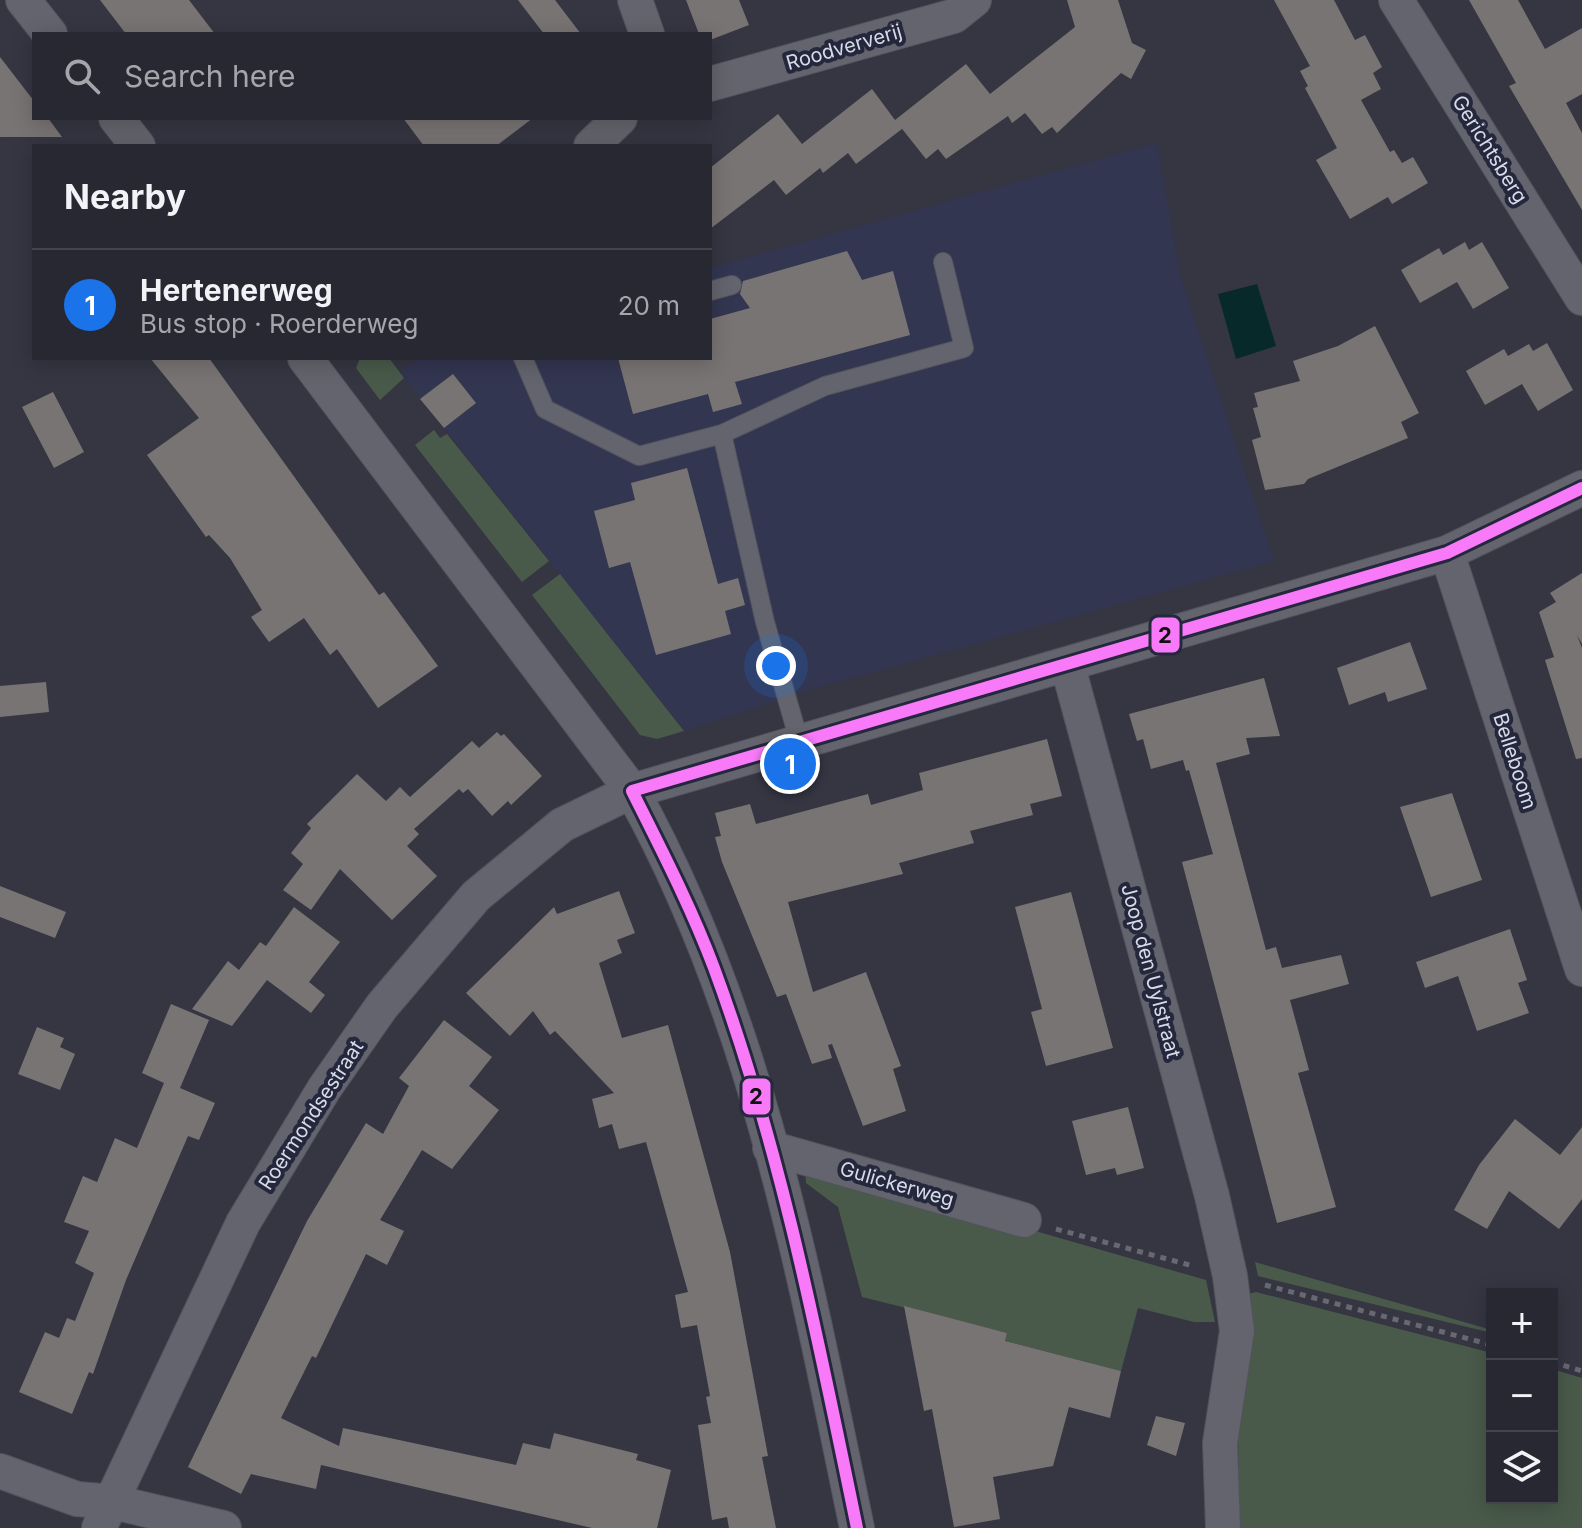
<!DOCTYPE html>
<meta charset="utf-8">
<style>
:root{--surface:#282832;--page:#30303a;--text:#f1f3f6;--muted:#a5a6ac;--line:#44444d;--accent:#1a73e8}
body{margin:0;font-family:Inter,sans-serif;background:var(--page);color:var(--text)}
.controls{position:absolute;right:24px;bottom:24px;display:grid;overflow:hidden;border-radius:0px;box-shadow:0 4px 20px #0003}
.controls button{width:72px;height:72px;display:grid;place-items:center;padding:0;border:0;border-bottom:2px solid var(--line);background:var(--surface);color:var(--text);font:40px sans-serif}
.you{position:absolute;left:776px;top:666px;width:28px;height:28px;margin:-20px;border:6px solid #fff;border-radius:50%;background:#1a73e8;box-shadow:0 0 0 12px #1a73e833}
.badge{display:grid;place-items:center;width:52px;height:52px;border-radius:50%;background:var(--accent);color:#fff;font-size:26px;font-weight:700}
.pin{position:absolute;translate:-50% -50%;border:4px solid #fff;box-shadow:0 2px 8px #0006}
.list{margin:0;padding:0;list-style:none}
h2{display:flex;justify-content:space-between;align-items:center;height:104px;margin:0;padding:0 32px;font-size:34px}
h2 small{font-size:26px;font-weight:400;color:var(--muted)}
.list li{display:grid;grid-template-columns:52px 1fr auto;gap:24px;align-items:center;box-sizing:border-box;height:112px;padding:0 32px;border-top:2px solid var(--line)}
.list b{display:block;font-size:30px;white-space:nowrap}
.list p{margin:0;font-size:26px;white-space:nowrap;color:var(--muted)}
.list em{font-size:26px;font-style:normal;color:var(--muted)}
.icon{flex:none;width:44px;height:44px;fill:none;stroke:currentColor;stroke-width:2;stroke-linecap:round;stroke-linejoin:round}
.map{position:relative;flex:none;width:1582px;height:1528px;overflow:hidden}
.search{position:absolute;background:var(--surface);box-shadow:0 4px 20px #0003;left:32px;top:32px;width:680px;height:88px;display:flex;align-items:center;gap:20px;box-sizing:border-box;padding:0 28px;border-radius:0px;color:var(--muted);font-size:30px}
.panel{position:absolute;background:var(--surface);box-shadow:0 4px 20px #0003;left:32px;top:144px;width:680px;height:216px;border-radius:0px}
.map>svg:first-child{display:block}
</style>
<div class="map">
<svg width="1582" height="1528" viewBox="0 0 1582 1528">
<rect width="100%" height="100%" fill="#353642"/>
<path fill="#333651" d="M1157 143 1180 274 1274 561 816 688 684 731 400 372 419 358H710V268Z"/>
<path fill="#495a4a" d="M360 358H389L404 378 380 400 356 368Z
M434 430 440 438 447 434 549 561 522 582 415 445Z
M560 574 684 731 657 739 640 735 532 595Z
M805 1165 1206 1280 1215 1322H1194L1138 1308 1121 1371 1005 1341 1007 1333 862 1297 838 1207 806 1183Z
M1255 1262 1492 1330V1333L1258 1276Z
M1256 1292 1492 1353V1498H1552V1369L1582 1378V1528H1239L1238 1438 1250 1353 1248 1294Z"/>
<path fill="#08292a" d="M1257 284 1276 346 1236 359 1218 294Z"/>
<path fill="#797474" d="M100 0H189L215 34H126Z
M518 0H555L581 34H544Z
M686 0H739L749 25 710 40V34H699Z
M1067 0H1118L1132 43 1146 50 1131 79 1121 73 1057 133 1052 127 1042 134 1025 113 1012 123 1008 116 946 159 938 149 926 159 899 125 902 129 856 164 848 153 823 173 820 168 786 195 774 180 710 229V168L778 114 802 144 872 89 895 120 966 64 990 94 1075 27Z
M1274 0H1334L1355 40 1365 35 1382 67 1373 73 1381 89 1361 100 1390 152 1394 150 1402 163 1413 157 1428 183 1392 204 1388 197 1350 219 1316 160 1337 148 1305 88 1308 86 1300 71 1310 66Z
M1469 0H1518L1545 49 1582 28V94L1566 103 1582 133V210L1509 86 1516 83Z
M0 57 34 101V118H48L62 137H0Z
M403 118H533L496 146H424Z
M1465 242 1469 250 1482 242 1509 288 1473 309 1457 282 1420 303 1401 270 1439 248 1443 255Z
M847 251 862 280 893 271 910 335 735 382 742 404 713 412 708 394 633 414 618 358H710V319L750 308 740 294 743 281Z
M1375 326 1419 413 1401 422 1408 438 1308 479 1304 484 1265 490 1252 440 1261 437 1253 408 1258 407 1254 393 1300 381 1293 361 1338 346Z
M1547 343 1573 390 1538 411 1522 384 1485 405 1466 371 1504 349 1508 356 1529 344 1533 351Z
M150 358H209L379 595 384 592 438 666 378 708 337 649 330 655 304 618 269 642 251 617 262 610 230 558 209 535 206 537 147 455 199 418Z
M453 374 476 403 444 428 420 399Z
M53 392 84 452 54 468 22 407Z
M687 468 718 584 738 578 745 605 725 611 731 634 656 655 630 562 609 568 594 511 635 500 631 483Z
M1582 573V644L1577 635 1582 648V758L1576 759 1545 660 1554 657 1539 612 1556 602 1550 593Z
M1410 642 1427 689 1388 702 1385 692 1349 705 1337 668Z
M1264 678 1280 736 1246 738 1250 754 1216 763 1266 950 1276 947 1282 968 1341 955 1349 984 1290 1000 1309 1070 1298 1073 1336 1207 1277 1223 1182 862 1213 854 1189 770 1186 771 1183 760 1151 769 1143 739 1137 741 1129 714Z
M46 682 49 712 0 717V686Z
M497 732 501 736 504 734 542 776 511 805 508 801 492 816 468 789 463 793 459 789 414 829 419 834 407 846 437 876 392 920 340 869 311 910 283 890 303 864 291 853 311 828 307 824 357 774 386 801 400 787 410 797 472 741 479 748Z
M1047 739 1062 796 1030 804 1033 815 970 831 974 843 899 863 903 874 788 902 813 992 866 972 901 1066 893 1069 906 1111 863 1126 832 1044 828 1045 832 1058 812 1064 786 994 777 997 722 862 715 837 721 836 715 813 750 804 756 824 868 794 871 805 923 790 919 773Z
M1452 793 1482 880 1431 897 1400 807Z
M0 886 66 912 55 938 0 917Z
M619 891 635 933 617 940 622 953 599 963 622 1038 668 1025 730 1252 768 1456 762 1457 776 1528H729L727 1517 712 1520 698 1425 711 1423 706 1397 710 1396 697 1325 681 1328 675 1295 688 1292 646 1142 619 1149 612 1124 599 1128 592 1099 614 1093 555 1031 550 1035 533 1011 510 1036 466 993 554 907 557 914Z
M1071 892 1113 1048 1046 1066 1031 1012 1042 1009 1015 907Z
M294 907 340 942 309 982 325 995 311 1013 267 980 232 1026 192 1009 228 961 239 970 260 942 266 946Z
M1510 929 1527 980 1518 983 1529 1013 1477 1031 1458 976 1425 988 1416 962Z
M171 1004 209 1020 180 1088 215 1103 199 1140 188 1136 126 1280 93 1374 89 1372 72 1414 19 1392 45 1332 59 1338 67 1318 75 1321 94 1273 75 1263 89 1231 64 1222 83 1176 97 1182 115 1138 137 1148 164 1083 142 1073Z
M444 1020 492 1057 469 1086 499 1110 452 1169 422 1150 380 1220 404 1231 387 1265 366 1254 316 1358 312 1356 281 1418 339 1446 343 1428 516 1465 523 1443 550 1449 554 1433 638 1454 636 1460 671 1470 657 1528H592L321 1465 316 1489 251 1474 241 1494 188 1467 307 1221 366 1123 383 1134 409 1086 399 1078Z
M37 1027 64 1038 60 1047 75 1054 60 1090 18 1074Z
M1128 1107 1144 1168 1117 1175 1115 1168 1086 1175 1072 1121Z
M1515 1119 1560 1155 1582 1127V1199L1559 1229 1509 1191 1487 1229 1454 1210 1479 1165Z
M904 1306 1007 1333 1005 1341 1121 1371 1110 1418 1069 1407 1053 1466 993 1477 1000 1519 954 1527 932 1409 924 1411Z
M1156 1416 1185 1423 1176 1456 1147 1445Z"/>
<g fill="none" stroke-linecap="round" stroke-linejoin="round">
<g stroke="#52535e" stroke-width="20">
<path id="lane" d="M710 291 732 285
M523 358 545 409 639 456 722 434
M800 744 765 622 722 434 825 386 964 348 943 262"/>
</g>
<g stroke="#52535e" stroke-width="36">
<path id="street" d="M23 0 50 34
M635 0 647 34
M1396 0 1582 298
M710 84 954 16 974 0
M116 118 138 146
M591 146 620 118
M305 358 632 791C758 1017 805 1278 857 1528
M1447 553 1582 969
M1068 667 1212 1196 1230 1276 1237 1331 1220 1443 1223 1528
M770 1148 1024 1220
M0 1471 77 1499 113 1502 224 1528
M99 1528 243 1223 324 1089 382 1006 476 896 562 825 632 791 1447 553 1582 488"/>
</g>
<path stroke="#676871" stroke-width="5" stroke-dasharray="6 6" stroke-linecap="butt" d="M1056 1229 1193 1266
M1265 1285 1492 1345
M1552 1362 1582 1371"/>
<use href="#lane" stroke="#63646d" stroke-width="18"/>
<use href="#street" stroke="#63646d" stroke-width="34"/>
<g stroke="#25283d" stroke-width="18">
<path id="bus-1" d="M857 1528C818 1339 781 1149 714 968 691 907 661 849 632 791L1447 553 1582 488"/>
</g>
<use href="#bus-1" stroke="#f97af9" stroke-width="12"/>
</g>
<g text-anchor="middle" dominant-baseline="central" stroke-width="8" stroke-linejoin="round" paint-order="stroke">
<g font-size="20" fill="#d8dae8" stroke="#25283d">
<text transform="translate(844 47) rotate(-16)">Roodververij</text>
<text transform="translate(1490 149) rotate(58)">Gerichtsberg</text>
<text transform="translate(1515 761) rotate(72)">Belleboom</text>
<text transform="translate(1151 971) rotate(75)">Joop den Uylstraat</text>
<text transform="translate(311 1115) rotate(-57)">Roermondsestraat</text>
<text transform="translate(897 1184) rotate(16)">Gulickerweg</text>
</g>
</g>
<g stroke="#25283d" stroke-width="3">
<rect x="1150" y="616" width="31" height="38" rx="8" fill="#f97af9"/>
<rect x="741" y="1077" width="31" height="39" rx="8" fill="#f97af9"/>
</g>
<g font-size="22" text-anchor="middle" font-weight="bold" fill="#111">
<text x="1165" y="643">2</text>
<text x="756" y="1104">2</text>
</g>
</svg>
<div class="controls">
<button>+</button>
<button>−</button>
<button><svg class="icon" aria-label="layers" viewBox="0 0 24 24"><path d="M12 4l9 5-9 5-9-5zM3 14l9 5 9-5"/></svg></button>
</div>
<div class="you"></div>
<div class="pin badge" style="left:790px;top:764px">1</div>
<div class="search"><svg class="icon" aria-label="search" viewBox="0 0 24 24"><circle cx="10" cy="10" r="6"/><path d="M15 15l6 6"/></svg>Search here</div>
<section class="panel">
<h2>Nearby<small></small></h2>
<ul class="list">
<li><span class="badge">1</span><div><b>Hertenerweg</b><p>Bus stop · Roerderweg</p></div><em>20 m</em></li>
</ul>
</section>
</div>
